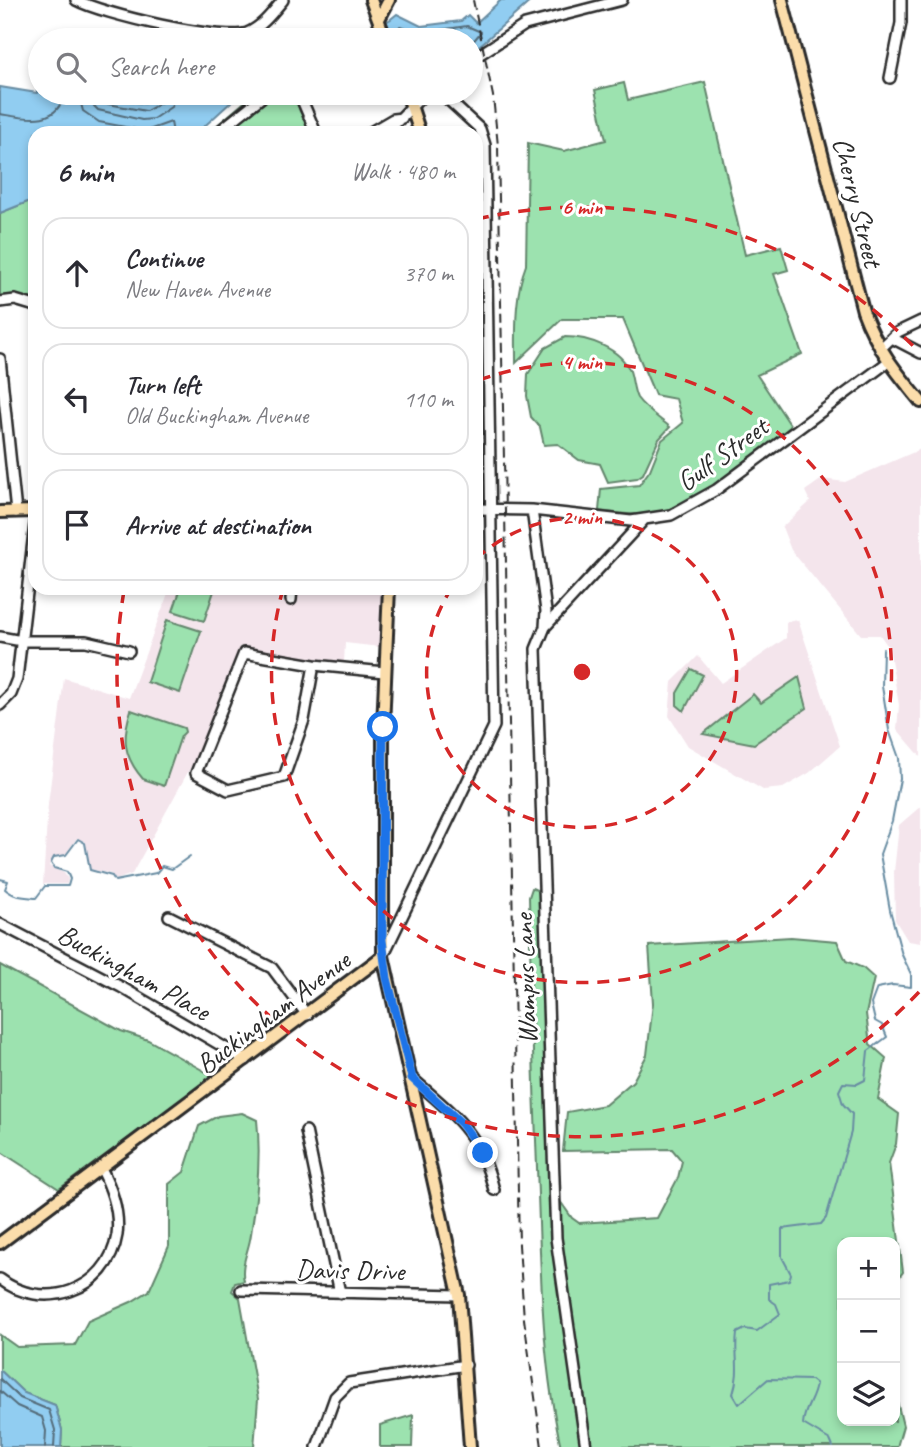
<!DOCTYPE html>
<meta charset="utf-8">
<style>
:root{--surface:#fff;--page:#f2f2f3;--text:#2b2b33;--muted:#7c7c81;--line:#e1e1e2}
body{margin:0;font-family:Caveat,sans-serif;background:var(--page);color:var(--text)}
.controls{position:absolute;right:21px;bottom:21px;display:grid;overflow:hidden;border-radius:14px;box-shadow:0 4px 10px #0003}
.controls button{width:63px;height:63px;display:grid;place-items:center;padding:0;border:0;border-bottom:2px solid var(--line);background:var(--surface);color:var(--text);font:35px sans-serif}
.stop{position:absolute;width:21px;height:21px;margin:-16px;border:5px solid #1a73e8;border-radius:50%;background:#fff}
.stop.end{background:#1a73e8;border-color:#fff;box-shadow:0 2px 7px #0008}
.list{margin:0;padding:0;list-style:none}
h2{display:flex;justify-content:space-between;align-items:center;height:91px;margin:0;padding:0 28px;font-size:30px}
h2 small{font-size:23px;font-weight:400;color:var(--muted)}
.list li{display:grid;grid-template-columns:46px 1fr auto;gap:21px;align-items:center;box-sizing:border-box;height:112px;margin:0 14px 14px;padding:0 14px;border:2px solid var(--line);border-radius:21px}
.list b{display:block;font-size:26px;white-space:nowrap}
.list p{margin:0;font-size:23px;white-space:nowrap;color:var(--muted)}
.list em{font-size:23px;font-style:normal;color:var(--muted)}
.icon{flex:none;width:38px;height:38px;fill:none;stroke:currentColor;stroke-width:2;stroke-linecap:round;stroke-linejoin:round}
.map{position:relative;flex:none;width:921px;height:1447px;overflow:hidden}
.search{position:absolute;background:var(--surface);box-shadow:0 4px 10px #0003;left:28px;top:28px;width:455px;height:77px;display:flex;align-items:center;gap:18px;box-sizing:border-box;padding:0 24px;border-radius:38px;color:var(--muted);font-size:26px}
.panel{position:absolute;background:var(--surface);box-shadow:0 4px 10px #0003;left:28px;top:126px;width:455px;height:469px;border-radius:21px}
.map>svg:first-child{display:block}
</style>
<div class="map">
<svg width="921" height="1447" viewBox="0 0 921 1447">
<rect width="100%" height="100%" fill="#fff"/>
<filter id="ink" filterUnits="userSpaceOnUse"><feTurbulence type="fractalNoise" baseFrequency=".0143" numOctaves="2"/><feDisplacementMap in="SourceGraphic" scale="14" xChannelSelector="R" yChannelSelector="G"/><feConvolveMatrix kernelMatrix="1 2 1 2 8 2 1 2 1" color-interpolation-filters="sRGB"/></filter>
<g filter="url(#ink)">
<path fill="#f4e5ec" d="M921 449V757L897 729 899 705 889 648 880 635H861L791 550 782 527 810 502 805 491 822 479 845 482Z
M170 588H383L380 647 345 643 344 663 304 660 240 646 212 728 132 874 116 880 111 874 90 869 86 842 77 838 65 855 53 857 49 866 64 873 68 879 67 884H43L48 804 64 678 129 698Z
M798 620 840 746 809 773 783 788 763 790 688 746 669 716 672 682 698 656 721 683 786 638V622Z
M921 806V943L908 941 895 920 894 872 899 825Z"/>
<path fill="#9ce2af" stroke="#64866d" stroke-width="2" d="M705 82 745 255 781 246 788 270 774 274 802 354 757 375 791 426C750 458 701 507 648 514 631 516 615 513 599 511L601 489 639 485 650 470 662 440 683 423 676 399 655 395 623 319H562L516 363C516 330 514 296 526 265L528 143 564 151 606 140 595 90 624 83 628 100Z
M255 93H295L300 111 315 133H208Z
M35 199V302L18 296 0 295V213Z
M565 337C588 337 620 348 630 371 633 380 633 390 637 398 645 409 659 418 670 427L659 439 643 474 637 478 608 482 600 464 579 460 558 444 544 445 540 427 531 417 527 396 528 374 545 348Z
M181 588H215L204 621 173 611Z
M167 620 201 631 180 693 147 682Z
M691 669 703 675 684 711 677 705V693Z
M799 677 807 708 754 744 703 734 753 694 761 703Z
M131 710 184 728 185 732 181 736 164 786 143 779C123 756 122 738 131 710Z
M532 888 543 893 553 1191 572 1218 579 1223 657 1218 678 1178 682 1161 672 1149 563 1151 567 1112 605 1105 633 1081 647 1055 653 1003 649 946 791 937 837 941 846 961 863 968 874 978 866 1014 870 1044 886 1058 878 1099 899 1114 896 1144 889 1163 903 1272 895 1283V1242H842V1421H895V1393L903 1426 897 1447H561C542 1364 541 1278 538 1194 534 1095 531 996 529 897Z
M0 965 121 1031 148 1040 213 1076 59 1189 0 1151Z
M242 1113 257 1120C261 1156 257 1198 251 1234 249 1251 240 1264 244 1281L235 1283 232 1291 240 1298 258 1399 254 1447H61L62 1430 55 1405 24 1393 0 1370V1335L17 1347 75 1345 88 1321 131 1302 149 1291 169 1246V1184L184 1172 199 1126 218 1116Z
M413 1415 412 1447H380V1425Z"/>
<path fill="#91cdf1" stroke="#688ca2" stroke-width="2" d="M501 0H532L471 53V40H397L390 33 361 40H296C328 34 371 38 397 14L421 26 461 21 468 15 476 23Z
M38 79H40L42 94 102 96 145 104 164 93H247L231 102 197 133H35V199L0 213V87L37 93Z
M0 1370 24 1393 55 1405 62 1430 61 1447H0Z"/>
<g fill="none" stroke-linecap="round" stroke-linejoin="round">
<path stroke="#546c7a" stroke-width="2" d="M402 40 398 29 400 26 420 33 467 26 481 32 471 44
M78 93 83 111 99 122 146 131 171 122 173 133
M88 93 91 103 98 110 142 120 153 119 171 107 176 93
M97 93 103 103 146 111 164 101 167 93
M0 114C25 118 58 127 64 93
M0 1379 20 1398 49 1410 55 1430 54 1447
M0 1391 17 1406 42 1417 46 1431 45 1447"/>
<path stroke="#688ca2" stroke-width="2" d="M0 879 8 881 5 889C14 897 23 897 36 898L45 886H68L70 879 67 872 54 868 51 863 54 857 66 855 78 839 85 843 90 870 112 876 115 881 156 873 162 866 172 869 190 856
M833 1447 830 1440 803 1424C804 1408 814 1400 816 1384L811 1380 768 1379 739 1404 733 1394C741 1369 734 1356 737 1333L745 1329 757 1331 780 1314 776 1304 769 1299V1284L789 1280 791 1274 782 1257V1229L821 1224 826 1218 851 1132 852 1114 843 1104 839 1091 843 1083 857 1084 865 1080 868 1051 887 1037 882 1025 875 1021 871 1004 877 988 893 985 911 987V974L902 955 890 910 880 854 892 821 900 779 899 758 889 730 882 686 883 649"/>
<g stroke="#2b2b2b" stroke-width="14">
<path id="minor" d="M76 0C102 14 221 42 247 33 262 27 273 12 283 0
M471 60 525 25 622 0
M890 78 901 23V0
M299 93 316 133
M217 133 267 93
M369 133 393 119 402 118
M386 133 425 93
M0 302 15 300 35 306
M892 338 921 353
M880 349 898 332 921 321
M0 359 16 512
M476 509 532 510 631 521 671 515 716 490 888 362
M532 510 546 611 545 627 536 649 556 1238 586 1447
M291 600 292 588
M545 627 643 521
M0 637 22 641H86L129 651
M314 665 304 720 284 777 228 790 196 773 244 653 314 665 384 672
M0 705 11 694 17 679 35 524
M169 916 272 968 307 1015
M0 924 121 987 246 1060
M384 954 494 726 485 145 480 129 441 93
M412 1078C456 1117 479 1131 494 1190
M306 1131 340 1293
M0 1279C42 1312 108 1292 117 1235 120 1212 112 1189 101 1168
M241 1290 459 1295
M317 1447 335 1397 349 1383 466 1365"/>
</g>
<g stroke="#2b2b2b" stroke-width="16">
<path id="major" d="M371 0 386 40
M782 0 863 311C876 347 897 373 921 402
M379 19 389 0
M407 93 420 133
M0 512 35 511
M389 588 383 727V956L459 1295 470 1447
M0 1243 383 956"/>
</g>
<use href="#minor" stroke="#fff" stroke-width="9"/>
<use href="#major" stroke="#fbddab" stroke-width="10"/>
<path stroke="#2b2b2b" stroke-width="2" stroke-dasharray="10 5" stroke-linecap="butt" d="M473 0 493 96 498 146 519 1245 524 1319 542 1447"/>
</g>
</g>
<g fill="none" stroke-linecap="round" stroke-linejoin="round" filter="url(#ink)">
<path stroke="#1a73e8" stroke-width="9" d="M383 727 382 940 387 978 412 1078 462 1124 483 1153"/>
</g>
<g fill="none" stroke="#d62828" stroke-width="3.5" stroke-dasharray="12 9">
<path d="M476 559A155 155 0 1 1 451 589"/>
<path d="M479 380A310 310 0 1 1 283 589"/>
<path d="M919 992A465 465 0 0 1 124 591M477 219A465 465 0 0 1 919 352"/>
</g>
<g text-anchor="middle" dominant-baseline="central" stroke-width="6" stroke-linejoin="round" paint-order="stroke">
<g font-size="28" fill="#2b2b2b" stroke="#fff">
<text transform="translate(858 202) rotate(76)">Cherry Street</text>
<text transform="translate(722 454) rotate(-36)">Gulf Street</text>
<text transform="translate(134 972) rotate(29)">Buckingham Place</text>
<text transform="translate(525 979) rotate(-92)">Wampus Lane</text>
<text transform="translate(273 1012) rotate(-37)">Buckingham Avenue</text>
<text transform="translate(350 1270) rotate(1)">Davis Drive</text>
</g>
</g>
<circle cx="582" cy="672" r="10" fill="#d62828" stroke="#fff" stroke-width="3.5"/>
<g font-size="21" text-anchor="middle" font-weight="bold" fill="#d62828" stroke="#fff" stroke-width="6" stroke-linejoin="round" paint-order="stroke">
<text x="582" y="214">6 min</text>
<text x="582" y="369">4 min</text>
<text x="582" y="524">2 min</text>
</g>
</svg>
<div class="controls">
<button>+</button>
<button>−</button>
<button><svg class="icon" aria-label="layers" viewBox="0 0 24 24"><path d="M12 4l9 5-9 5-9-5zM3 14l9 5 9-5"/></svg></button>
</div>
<div class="stop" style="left:383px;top:727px"></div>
<div class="stop end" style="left:483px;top:1153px"></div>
<div class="search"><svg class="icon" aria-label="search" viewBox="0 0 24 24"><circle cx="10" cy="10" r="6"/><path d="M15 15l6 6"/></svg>Search here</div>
<section class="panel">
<h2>6 min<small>Walk · 480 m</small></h2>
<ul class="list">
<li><svg class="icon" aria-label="ahead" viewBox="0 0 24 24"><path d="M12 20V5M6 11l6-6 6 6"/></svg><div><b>Continue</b><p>New Haven Avenue</p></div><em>370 m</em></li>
<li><svg class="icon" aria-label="left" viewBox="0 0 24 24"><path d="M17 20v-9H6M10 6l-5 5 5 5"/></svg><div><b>Turn left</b><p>Old Buckingham Avenue</p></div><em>110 m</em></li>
<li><svg class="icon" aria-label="arrive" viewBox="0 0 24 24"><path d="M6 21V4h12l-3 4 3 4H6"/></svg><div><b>Arrive at destination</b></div></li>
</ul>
</section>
</div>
